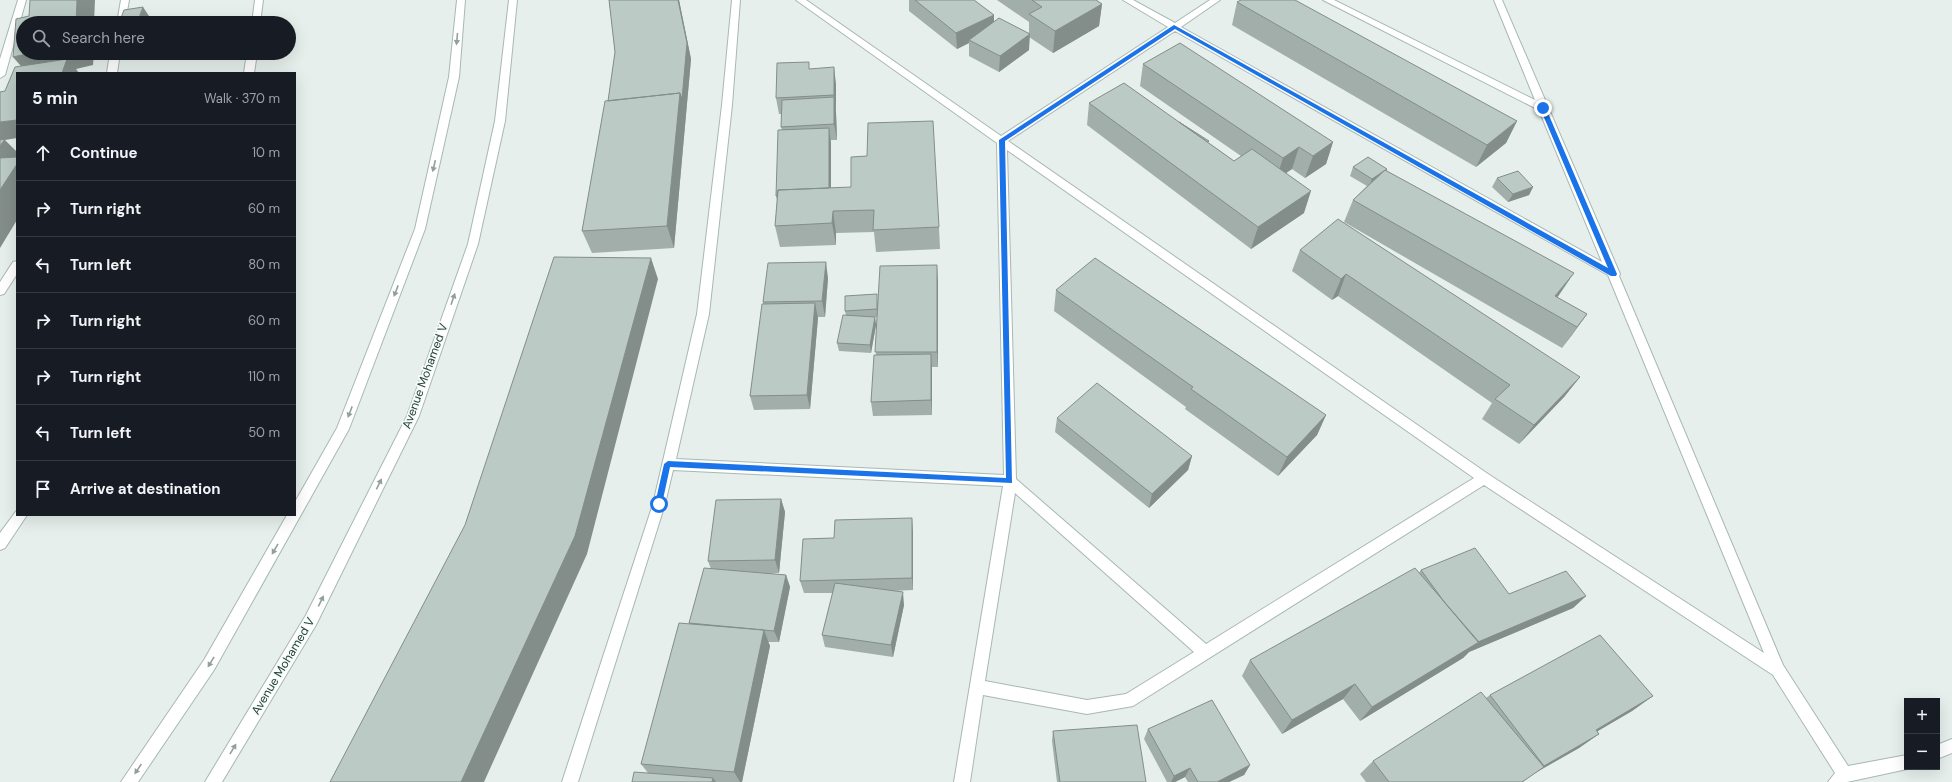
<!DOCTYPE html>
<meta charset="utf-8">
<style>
:root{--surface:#171b24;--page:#20242c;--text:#f1f3f6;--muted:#9ea1a6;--line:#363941}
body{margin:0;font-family:"DM Sans",sans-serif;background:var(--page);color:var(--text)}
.controls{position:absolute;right:12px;bottom:12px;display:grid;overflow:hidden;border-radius:0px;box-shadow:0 4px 16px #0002}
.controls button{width:36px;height:36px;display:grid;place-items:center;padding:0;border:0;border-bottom:1px solid var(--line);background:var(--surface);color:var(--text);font:20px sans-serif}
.stop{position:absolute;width:12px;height:12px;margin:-9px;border:3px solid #1a73e8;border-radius:50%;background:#fff}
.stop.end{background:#1a73e8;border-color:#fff;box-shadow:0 1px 4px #0008}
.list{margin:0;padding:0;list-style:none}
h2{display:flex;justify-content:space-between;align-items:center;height:52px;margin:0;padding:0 16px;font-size:17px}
h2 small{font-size:13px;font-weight:400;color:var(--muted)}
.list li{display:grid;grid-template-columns:26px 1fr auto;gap:12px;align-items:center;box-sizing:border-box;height:56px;padding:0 16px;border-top:1px solid var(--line)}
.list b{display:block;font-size:15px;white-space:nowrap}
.list em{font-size:13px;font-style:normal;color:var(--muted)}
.icon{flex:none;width:22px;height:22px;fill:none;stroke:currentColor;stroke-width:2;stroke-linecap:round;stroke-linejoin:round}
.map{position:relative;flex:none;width:1952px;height:782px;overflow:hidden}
.search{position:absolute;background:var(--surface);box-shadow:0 4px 16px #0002;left:16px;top:16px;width:280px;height:44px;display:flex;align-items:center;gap:10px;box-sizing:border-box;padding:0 14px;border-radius:22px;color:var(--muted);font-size:15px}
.panel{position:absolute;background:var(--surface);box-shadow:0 4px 16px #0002;left:16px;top:72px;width:280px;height:444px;border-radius:0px}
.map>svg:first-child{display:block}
</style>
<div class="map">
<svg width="1952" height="782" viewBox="0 0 1952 782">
<rect width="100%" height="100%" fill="#e6efeb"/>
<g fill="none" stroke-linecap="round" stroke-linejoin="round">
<g stroke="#a8b8b2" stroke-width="2">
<path id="minor" d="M18 0H26L5 75 0 78V59Z
M121 0H129L125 23H117Z
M255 0H263L260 23H252Z
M732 0H740L732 105 709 314 676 459 1004 475 997 143 796 0H806L1001 136 1168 27 1123 0H1133L1175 23 1210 0H1220L1181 27 1602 262 1539 110 1323 0H1334L1535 100 1494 0H1502L1620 274 1619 276 1783 665 1848 766 1907 755V767H1913L1912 768 1847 782H1828L1835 773 1773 675 1484 485 1133 706 1087 714 983 695 970 782H954L1003 486 673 470 665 504 578 782H562L653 504 697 314 722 105ZM1175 31 1608 275 1764 653 1488 474 1008 141ZM1007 150 1474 478 1206 644 1016 479ZM1015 493 1194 652 1126 694 1087 700 985 681Z
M110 53H120L117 73H107Z
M247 53H257L254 73H244Z
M17 261V274L4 294 0 295V282L13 262Z
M17 510V515H27L5 548 0 550V533Z
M1952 739V753L1937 759V745Z"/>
</g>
<g stroke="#a8b8b2" stroke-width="2">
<path id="tertiary" d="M457 0H465L459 77 425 229 349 429 214 670 138 782H121L204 660 287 515H295V502L337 428 415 229 449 77Z
M509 0H517L505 121 478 244 419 416 316 625 222 782H205L306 615 407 416 468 244 495 121Z"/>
</g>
<use href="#minor" fill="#fff" fill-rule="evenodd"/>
<use href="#tertiary" fill="#fff" fill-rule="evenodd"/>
</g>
<path fill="#a1aea9" d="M609 0H679L691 59 674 248 592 253 582 231 608 101 615 52Z
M909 0H974L994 15V22L1029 33V22L997 0H1096L1102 4 1099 26 1053 53 1029 37V50L999 72 969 56V43L957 49 909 11Z
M1237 2 1517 121 1506 143 1476 167 1232 25Z
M1143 64 1333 142 1326 164 1305 178 1292 169 1286 173 1304 213 1251 249 1087 125 1089 103 1209 143 1234 161 1241 156 1140 86Z
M810 69 836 84V111L837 140H831V188L939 227 940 249 876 252 874 232 836 233V245L780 247 775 226 777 200 776 196 782 130 781 127 782 114H779L776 98Z
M1353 167 1386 170 1559 295 1557 297 1587 314 1562 348 1344 222 1353 200 1367 186 1350 176Z
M1497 178 1533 187 1529 195 1508 202 1492 187Z
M1300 250 1580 377 1564 397 1519 444 1482 419 1492 403 1338 296 1332 300 1292 271Z
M828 278 825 317H818L810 409 754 410 750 396 763 304V302Z
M938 281V367H932V415L873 416 871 402 876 355 877 317H875L876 325 871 353 839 351 837 343 846 315 845 311 878 302Z
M1056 290 1326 415 1317 435 1278 476 1185 409 1186 407 1054 311Z
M1057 418 1192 456 1188 470 1149 508 1055 432Z
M781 499 785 512 779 573H768L786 575 790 587 779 642H768L770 646 742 782H632L648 773 641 764 689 623 711 569 708 561Z
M913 531V590L892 591 904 605 893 657 825 647 822 635 833 593H804L800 581 834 538Z
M1421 570 1509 594 1586 596 1573 608 1469 652 1463 658 1360 721 1343 699 1282 734 1242 676 1250 660 1419 573Z
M1490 695 1653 696 1632 711 1597 731 1599 734 1579 748 1535 773 1523 782H1366L1360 774 1373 761 1486 698Z
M1148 729 1250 765 1244 775 1229 782H1188L1185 777 1175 782H1167L1144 739Z
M1053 731 1146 782H1057L1052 741Z"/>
<path fill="#838d89" d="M77 0H95L94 23H76Z
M678 0H679L691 59 674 248 667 226 680 93Z
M1102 4 1099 26 1053 53 1055 31Z
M143 7 149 16 147 23H137Z
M994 15V31L969 40V43L957 49 956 33Z
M1030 34 1029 50 999 72 1000 56Z
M31 53H94L93 65 76 69 79 73H27L13 57Z
M834 67 836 84V111L834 95Z
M834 97 836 113 837 140 834 124Z
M17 120V138L5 140 17 152V220L0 248V122Z
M1517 121 1506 143 1476 167 1487 145Z
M829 128 831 144V208L829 192Z
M1333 142 1326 164 1305 178 1313 156Z
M1299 147 1292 169 1276 180 1283 158Z
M1387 169 1384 177 1369 188 1372 179Z
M1533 187 1529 195 1508 202 1513 194Z
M1311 191 1304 213 1251 249 1258 227Z
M833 211 836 233V245L832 223Z
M651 258 658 279 587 554 484 782H461Z
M826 262 828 278 825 317 822 301Z
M937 265 938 281V367L937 352Z
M1574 273 1559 295 1547 310 1555 296Z
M1346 274 1338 296 1332 300 1341 279Z
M815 303 818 318 810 409 807 395Z
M1587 314 1572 335 1562 348 1577 327Z
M875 317 876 325 871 353 870 345Z
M931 354 932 369V415L931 400Z
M1580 377 1564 397 1519 444 1534 425Z
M1326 415 1317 435 1278 476 1287 457Z
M1192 456 1188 470 1149 508 1152 494Z
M781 499 785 512 779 573 775 560Z
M912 518 913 531V590L912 578Z
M786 575 790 587 779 642 774 631Z
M903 592 904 605 893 657 891 645Z
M1586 596 1573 608 1469 652 1463 658 1360 721 1372 707 1474 643Z
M764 630 770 646 742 782H740L734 772Z
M1355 684 1343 699 1282 734 1292 720Z
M1653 696 1632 711 1576 744 1596 730Z
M1599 734 1579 748 1535 773 1522 782 1544 766Z
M1250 765 1244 775 1229 782H1217Z
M1190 768 1185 777 1175 782H1171L1174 776Z
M713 778 716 782H712Z"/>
<path fill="#bbcac4" stroke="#838d89" d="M30 0H77L76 23H23V53H31L13 57 16 19 29 16Z
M609 0H678L687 43 682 99 680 93 608 101 615 52Z
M915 0H974L994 15 956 33Z
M1032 0H1096L1102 4 1055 31 1029 14 1042 7Z
M1241 0H1295L1517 121 1487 145 1237 2Z
M143 7 137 23H119L124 10Z
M999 18 1030 34 1000 56 969 40Z
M1180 43 1333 142 1313 156 1299 147 1283 158 1143 64Z
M67 59 62 73H17V120L0 122V92L5 91 15 67Z
M809 62V69L834 67V95L776 98 777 63Z
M1124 83 1234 161 1252 149 1311 191 1258 227 1089 103Z
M680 93 667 226 582 231 605 101Z
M834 97V124L781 127 782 100Z
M933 121 939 227 873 230 874 210 833 211 832 223 775 226 778 190 851 187V157L867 156 868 123Z
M1179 122 1209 141 1208 142Z
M829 128V188L778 190 777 196H776L778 130Z
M5 139 0 146V140Z
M17 157V164L0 190V158Z
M1368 157 1387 169 1372 179 1353 167Z
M1385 170 1574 273 1555 296 1587 314 1577 327 1353 200Z
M1518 171 1533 187 1513 194 1497 178Z
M1338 219 1580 377 1534 425 1495 399 1510 385 1346 274 1341 279 1300 250Z
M554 257 651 258 575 536 461 782H330L465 525Z
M1095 258 1326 415 1287 457 1191 389 1193 387 1056 290Z
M826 262 822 301 763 302 768 263Z
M937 265V352H875L880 266Z
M877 294V309L845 311V296Z
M815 303 807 395 750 396 762 304Z
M843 315 875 317 870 345 837 343Z
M931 354V400L871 402 874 355Z
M1097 383 1192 456 1152 494 1057 418Z
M781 499 775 560 708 561 716 500Z
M912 518V578L800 581 803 539 834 538 835 520Z
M1475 548 1509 594 1566 571 1586 596 1478 642 1445 603 1421 570Z
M704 568 786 575 774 631 689 623Z
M1415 568 1479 642 1372 707 1355 684 1292 720 1250 660Z
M835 583 903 592 891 645 822 635Z
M679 623 764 630 734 772 641 764Z
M1600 635 1653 696 1596 730 1599 734 1544 766 1490 695Z
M1481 692 1544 767 1522 782H1389L1373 761Z
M1212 700 1250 765 1217 782H1198L1190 768 1174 776 1148 729Z
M1137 725 1146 782H1060L1053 731Z
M634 772 713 778 712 782H632Z"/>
<defs><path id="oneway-solid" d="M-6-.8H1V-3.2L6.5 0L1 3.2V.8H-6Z"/></defs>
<g fill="#92a09c">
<use href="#oneway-solid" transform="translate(457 39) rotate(95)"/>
<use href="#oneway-solid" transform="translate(434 166) rotate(103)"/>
<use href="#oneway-solid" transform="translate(396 291) rotate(111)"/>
<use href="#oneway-solid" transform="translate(453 299) rotate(-71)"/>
<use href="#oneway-solid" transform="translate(350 412) rotate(111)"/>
<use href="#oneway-solid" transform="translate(379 484) rotate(-64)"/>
<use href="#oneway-solid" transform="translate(275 549) rotate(120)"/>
<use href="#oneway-solid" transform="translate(321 601) rotate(-64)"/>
<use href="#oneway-solid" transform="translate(211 662) rotate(121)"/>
<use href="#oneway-solid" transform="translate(233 749) rotate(-59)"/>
<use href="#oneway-solid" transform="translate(138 769) rotate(124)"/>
</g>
<path fill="#1a73e8" d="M1174 25 1608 268 1540 108 1545 106 1617 274 1616 276H1611L1175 29 1005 141 1012 483 670 467 662 504 661 506H656L655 504 664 464 668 461 1006 478 999 140Z"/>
<g text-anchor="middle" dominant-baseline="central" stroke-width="3.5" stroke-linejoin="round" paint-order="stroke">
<g font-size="12" fill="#24423a" stroke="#f7fbf9">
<text transform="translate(425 376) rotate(-70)">Avenue Mohamed V</text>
<text transform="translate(283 666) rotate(-59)">Avenue Mohamed V</text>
</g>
</g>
</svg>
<div class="controls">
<button>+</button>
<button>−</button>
</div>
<div class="stop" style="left:659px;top:504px"></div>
<div class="stop end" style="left:1543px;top:108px"></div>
<div class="search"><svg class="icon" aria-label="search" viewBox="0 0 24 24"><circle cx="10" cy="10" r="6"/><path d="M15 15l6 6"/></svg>Search here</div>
<section class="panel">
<h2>5 min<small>Walk · 370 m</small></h2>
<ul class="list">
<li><svg class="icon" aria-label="ahead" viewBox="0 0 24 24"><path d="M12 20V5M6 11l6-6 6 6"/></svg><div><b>Continue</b></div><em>10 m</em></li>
<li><svg class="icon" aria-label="right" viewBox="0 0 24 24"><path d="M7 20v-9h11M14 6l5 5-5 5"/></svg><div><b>Turn right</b></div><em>60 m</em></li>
<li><svg class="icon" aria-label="left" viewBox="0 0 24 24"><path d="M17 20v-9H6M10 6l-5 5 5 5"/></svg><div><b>Turn left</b></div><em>80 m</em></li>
<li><svg class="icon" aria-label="right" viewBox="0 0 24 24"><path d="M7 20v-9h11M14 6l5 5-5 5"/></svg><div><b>Turn right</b></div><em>60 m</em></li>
<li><svg class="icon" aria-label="right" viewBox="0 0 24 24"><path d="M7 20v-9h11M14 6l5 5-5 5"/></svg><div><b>Turn right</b></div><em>110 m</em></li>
<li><svg class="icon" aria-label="left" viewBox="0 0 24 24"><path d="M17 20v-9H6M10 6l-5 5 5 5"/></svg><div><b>Turn left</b></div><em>50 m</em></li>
<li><svg class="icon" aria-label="arrive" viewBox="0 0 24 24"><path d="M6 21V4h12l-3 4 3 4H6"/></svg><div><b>Arrive at destination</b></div></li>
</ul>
</section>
</div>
